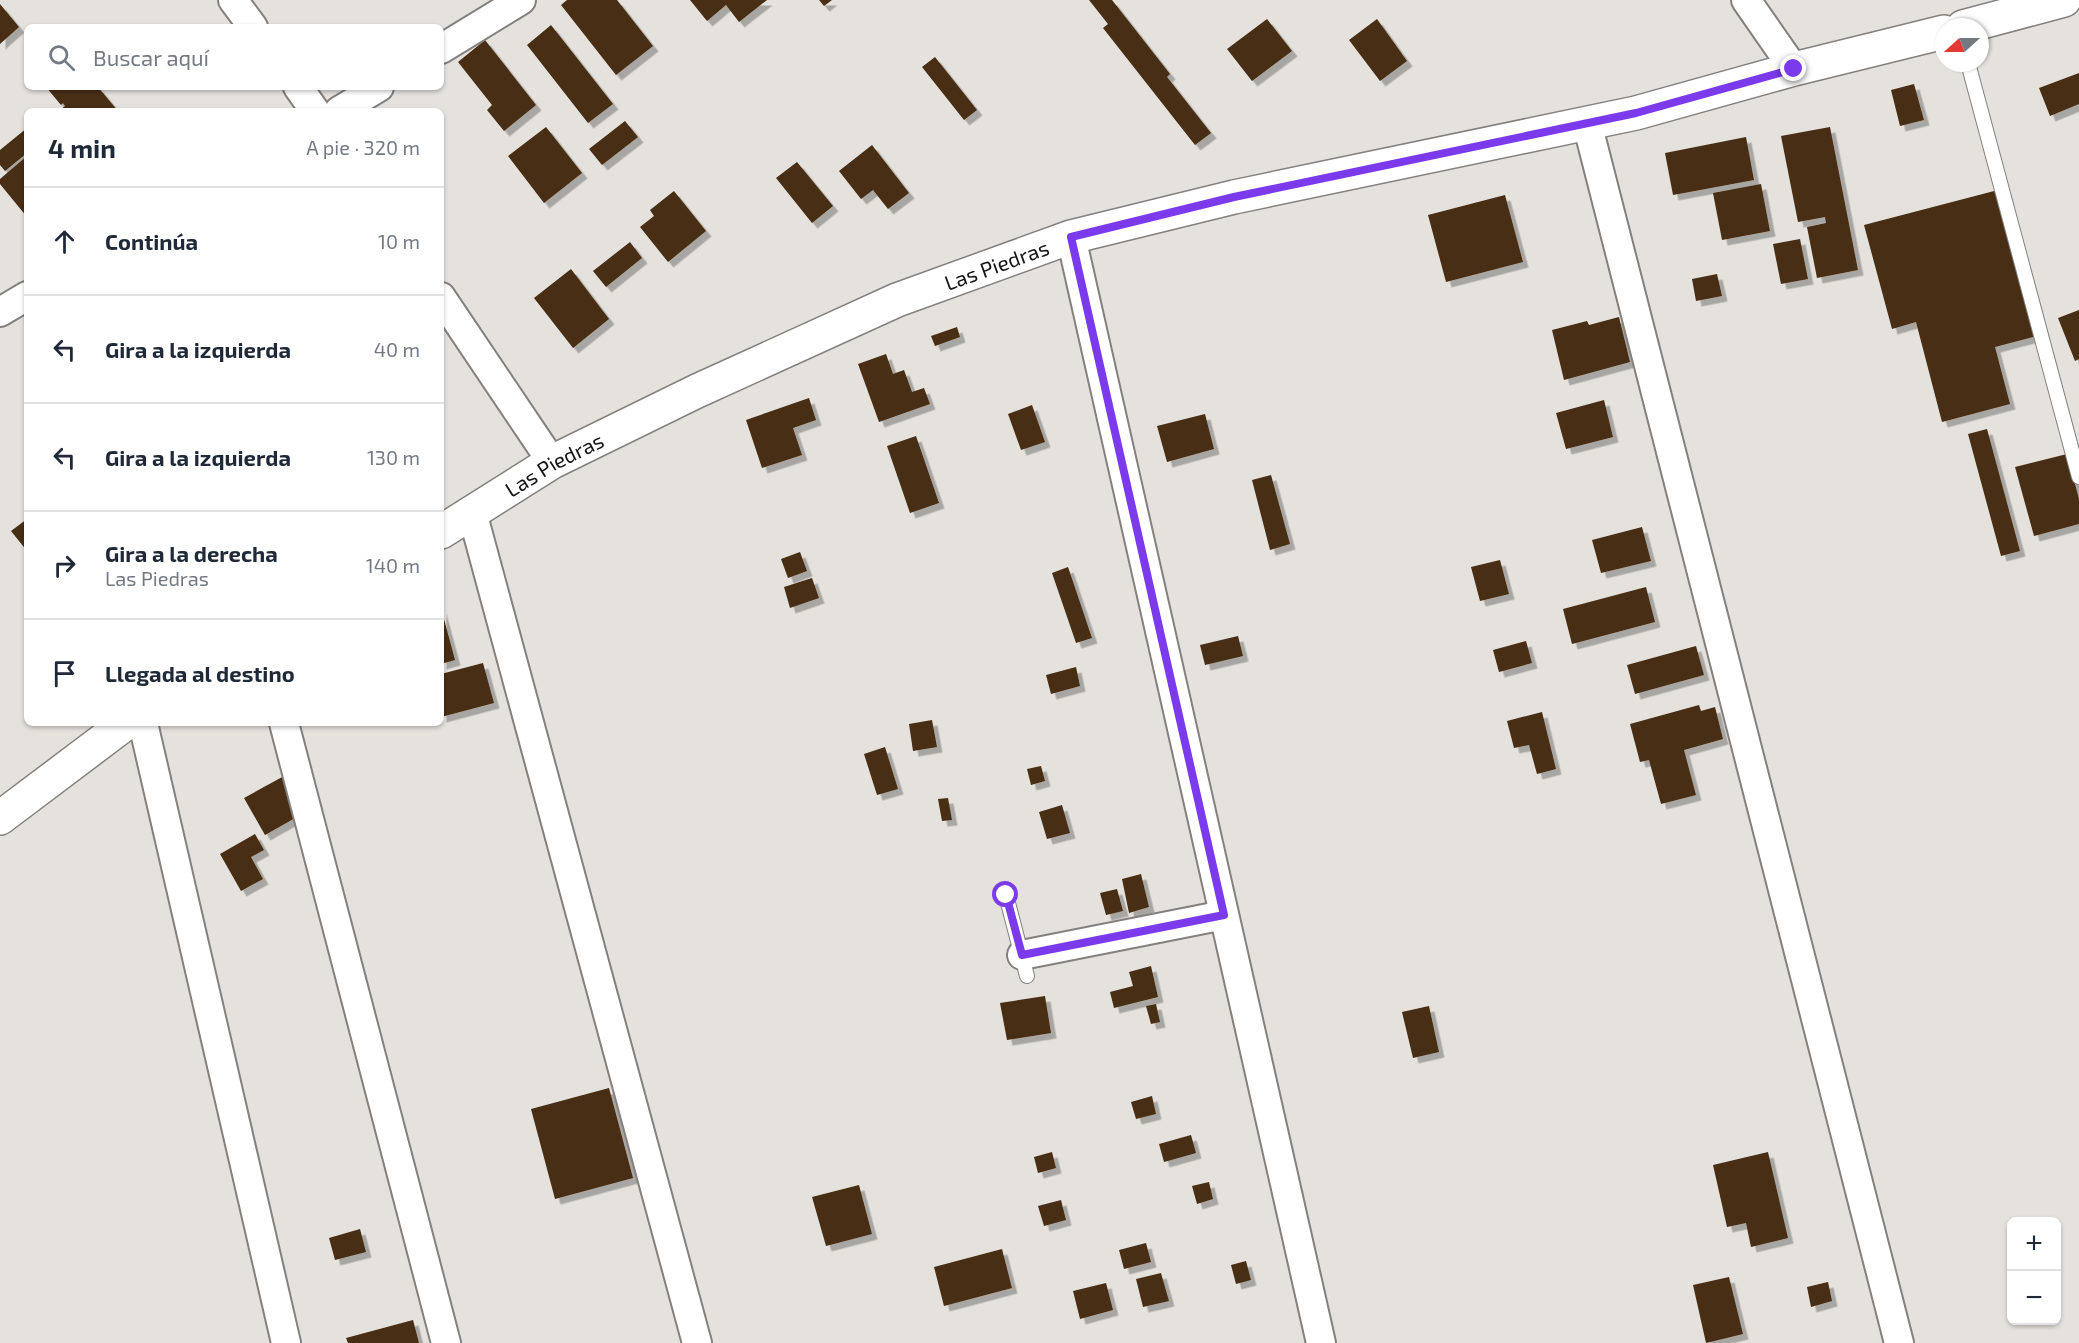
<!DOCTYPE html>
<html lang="es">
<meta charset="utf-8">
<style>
:root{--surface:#fff;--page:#f2f2f3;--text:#1f2937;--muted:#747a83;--line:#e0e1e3}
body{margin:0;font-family:"Exo 2",sans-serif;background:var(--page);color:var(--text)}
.controls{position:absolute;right:18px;bottom:18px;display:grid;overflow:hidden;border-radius:9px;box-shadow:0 2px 4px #0004}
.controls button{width:54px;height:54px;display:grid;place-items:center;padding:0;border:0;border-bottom:2px solid var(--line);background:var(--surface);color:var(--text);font:30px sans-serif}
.compass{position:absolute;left:1935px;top:18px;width:54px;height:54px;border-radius:50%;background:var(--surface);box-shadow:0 2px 4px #0004;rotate:249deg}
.stop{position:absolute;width:18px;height:18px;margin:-14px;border:4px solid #7c3aed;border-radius:50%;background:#fff}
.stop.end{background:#7c3aed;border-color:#fff;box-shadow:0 2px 6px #0008}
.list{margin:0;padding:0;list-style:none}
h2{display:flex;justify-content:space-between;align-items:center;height:78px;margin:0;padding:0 24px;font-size:26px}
h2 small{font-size:20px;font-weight:400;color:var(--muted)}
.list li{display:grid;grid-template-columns:39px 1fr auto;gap:18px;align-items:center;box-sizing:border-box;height:108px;padding:0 24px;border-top:2px solid var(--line)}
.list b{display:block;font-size:22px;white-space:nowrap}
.list p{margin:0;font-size:20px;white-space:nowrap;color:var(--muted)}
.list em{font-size:20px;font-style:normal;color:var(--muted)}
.icon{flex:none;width:33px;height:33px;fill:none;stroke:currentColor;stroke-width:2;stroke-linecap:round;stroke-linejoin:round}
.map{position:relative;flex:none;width:2079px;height:1343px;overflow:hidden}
.search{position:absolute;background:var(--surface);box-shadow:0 2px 4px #0004;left:24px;top:24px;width:420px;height:66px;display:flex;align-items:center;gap:15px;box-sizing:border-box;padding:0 21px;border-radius:9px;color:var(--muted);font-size:22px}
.panel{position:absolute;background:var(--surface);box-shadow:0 2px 4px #0004;left:24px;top:108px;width:420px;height:618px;border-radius:9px}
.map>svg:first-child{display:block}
</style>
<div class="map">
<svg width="2079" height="1343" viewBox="0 0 2079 1343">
<defs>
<filter id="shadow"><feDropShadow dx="5.5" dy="5.5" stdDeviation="0" flood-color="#0004"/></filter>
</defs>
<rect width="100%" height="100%" fill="#e5e2de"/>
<path fill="#482d12" filter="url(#shadow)" d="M567 0H617L653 46 616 75 561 5Z
M690 0H767L739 22 726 5 707 21Z
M819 0H832L824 6Z
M1089 0H1112L1170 74 1167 77 1211 133 1195 145 1103 28 1108 24Z
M0 4 19 27 0 44Z
M1267 19 1292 51 1252 81 1227 49Z
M1377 19 1407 61 1380 81 1349 40Z
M551 25 613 104 588 123 527 45Z
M485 40 536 105 504 131 487 110 492 105 458 62Z
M935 57 977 110 964 120 922 67Z
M2079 73V104L2050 116 2039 88Z
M1914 84 1924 120 1900 126 1891 90Z
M46 87H98L118 111H59L65 106 63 103 61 105Z
M625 121 638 137 602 165 589 149Z
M546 127 582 173 544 203 508 156Z
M1830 127 1858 270 1817 278 1807 227 1826 223 1825 217 1798 222 1781 136Z
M27 128V153L5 171 0 165V150Z
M1746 137 1754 180 1673 195 1665 153Z
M872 145 909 193 888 209 873 190 861 199 839 171Z
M27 156V217L0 184V179Z
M797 162 833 206 812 223 776 178Z
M1761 184 1770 231 1722 240 1713 193Z
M1998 190 2037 336 1995 347 2010 404 1942 422 1916 322 1892 329 1864 225Z
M674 191 706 231 668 262 640 227 654 216 650 210Z
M1505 195 1523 262 1446 282 1428 215Z
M1800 239 1808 279 1781 284 1773 244Z
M630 242 642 258 606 287 593 271Z
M571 269 609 319 573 348 534 298Z
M1717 274 1722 296 1696 301 1692 279Z
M2079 310V359L2075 361 2058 318Z
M1619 317 1630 362 1564 380 1552 330 1587 321 1589 325Z
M957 327 960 337 935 346 931 336Z
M886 354 893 374 904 370 912 392 924 388 930 404 879 422 858 364Z
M809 398 816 420 793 428 802 455 762 468 746 420Z
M1604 400 1613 437 1566 449 1556 413Z
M1032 405 1045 442 1021 450 1008 414Z
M1205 414 1214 449 1167 462 1157 426Z
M1987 429 2020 551 2001 556 1968 434Z
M916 436 939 503 910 513 887 446Z
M2067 454 2079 499V524L2034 536 2015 467Z
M1271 475 1290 544 1270 550 1252 480Z
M27 519V551L11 531Z
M1642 527 1651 561 1601 573 1592 540Z
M800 552 807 571 788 578 781 559Z
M1500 560 1509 594 1480 601 1471 567Z
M1068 567 1092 638 1076 643 1052 573Z
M812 578 819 598 790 608 784 587Z
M1646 587 1655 622 1572 644 1563 609Z
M441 608 455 660 441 664Z
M1238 636 1243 656 1205 665 1200 645Z
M1526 641 1532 663 1499 672 1493 650Z
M1696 646 1704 675 1635 694 1627 665Z
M483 663 494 703 441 717V674Z
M1076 667 1080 686 1051 694 1046 675Z
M1699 705 1701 711 1715 707 1723 739 1684 750 1696 795 1661 804 1649 760 1640 762 1630 724Z
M1542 712 1556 769 1537 774 1529 745 1514 748 1507 721Z
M932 720 937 747 913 751 909 724Z
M885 747 898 789 877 795 864 754Z
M1041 766 1045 781 1031 785 1027 769Z
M284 776 304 813 265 835 244 798Z
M948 798 952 820 942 821 938 799Z
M1062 805 1070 833 1047 839 1039 812Z
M255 834 264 850 251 857 263 879 241 891 220 854Z
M1141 874 1149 907 1129 913 1122 879Z
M1117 889 1123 911 1106 915 1100 893Z
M1151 966 1158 997 1114 1008 1110 992 1133 986 1129 972Z
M1045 996 1051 1033 1007 1040 1000 1003Z
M1156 1004 1160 1022 1151 1024 1146 1006Z
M1429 1006 1439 1052 1413 1058 1402 1012Z
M609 1088 633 1178 555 1199 531 1109Z
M1152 1096 1156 1114 1136 1119 1131 1102Z
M1191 1135 1196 1153 1164 1162 1159 1144Z
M1052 1152 1056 1168 1038 1173 1034 1157Z
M1768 1152 1788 1238 1751 1247 1746 1223 1727 1227 1713 1165Z
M1209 1182 1213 1199 1197 1204 1192 1186Z
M859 1185 872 1234 826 1246 812 1197Z
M1061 1200 1066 1220 1044 1226 1038 1206Z
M360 1229 366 1252 335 1260 329 1238Z
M1146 1243 1151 1262 1124 1269 1119 1250Z
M1002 1249 1012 1288 944 1306 934 1267Z
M1246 1261 1251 1280 1236 1284 1231 1265Z
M1161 1273 1169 1301 1143 1307 1136 1279Z
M1729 1277 1743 1334 1706 1343 1693 1285Z
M1828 1282 1832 1301 1811 1307 1807 1287Z
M1106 1283 1113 1310 1080 1319 1073 1291Z
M413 1320 419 1343H348L346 1338Z"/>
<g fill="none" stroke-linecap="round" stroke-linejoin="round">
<g stroke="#84807e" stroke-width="16">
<path id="lane" d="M1968 63 2079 477
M1006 895 1027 976"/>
</g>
<g stroke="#84807e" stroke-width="32">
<path id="street" d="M233 0 253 27
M1746 0 1794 69
M441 49 521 0
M298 87 315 111
M339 111 379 87
M1587 123 1899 1343
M1071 237 1321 1343
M441 297 552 462
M0 312 27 296
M472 512 697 1343
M143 723 286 1343
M284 723 446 1343
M1022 955 1224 915"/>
</g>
<g stroke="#84807e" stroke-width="36">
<g id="secondary">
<path d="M1963 27 2064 0"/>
<path id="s1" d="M441 532 552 462 697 391 897 300 1071 237 1234 197 1636 113 1794 69 1944 32"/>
<path d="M0 818 126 723"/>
</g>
</g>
<use href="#lane" stroke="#fff" stroke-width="14"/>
<use href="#street" stroke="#fff" stroke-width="28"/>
<use href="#secondary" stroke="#fff" stroke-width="33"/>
</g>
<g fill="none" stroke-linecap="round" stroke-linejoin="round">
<path stroke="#7c3aed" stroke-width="8" d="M1006 895 1022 955 1224 915 1071 237 1234 197 1636 113 1794 69"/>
</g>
<g text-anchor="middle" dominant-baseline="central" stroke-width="6" stroke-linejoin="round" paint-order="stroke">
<g font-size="21" fill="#151413" stroke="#e5e2de">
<text stroke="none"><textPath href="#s1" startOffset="618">Las Piedras</textPath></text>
<text stroke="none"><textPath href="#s1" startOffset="132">Las Piedras</textPath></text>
</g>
</g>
</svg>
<div class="controls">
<button>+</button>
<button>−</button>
</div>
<svg class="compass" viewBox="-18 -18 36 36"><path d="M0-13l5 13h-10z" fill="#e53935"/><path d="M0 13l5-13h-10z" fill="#747a83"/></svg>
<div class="stop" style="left:1006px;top:895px"></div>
<div class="stop end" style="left:1794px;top:69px"></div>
<div class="search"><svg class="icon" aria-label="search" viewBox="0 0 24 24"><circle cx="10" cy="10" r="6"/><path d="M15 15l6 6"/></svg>Buscar aquí</div>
<section class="panel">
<h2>4 min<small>A pie · 320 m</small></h2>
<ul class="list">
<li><svg class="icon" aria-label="ahead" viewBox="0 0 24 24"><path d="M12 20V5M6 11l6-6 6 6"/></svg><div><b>Continúa</b></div><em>10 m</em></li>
<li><svg class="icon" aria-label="left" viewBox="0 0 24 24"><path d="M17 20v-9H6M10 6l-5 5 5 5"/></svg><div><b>Gira a la izquierda</b></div><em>40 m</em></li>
<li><svg class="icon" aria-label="left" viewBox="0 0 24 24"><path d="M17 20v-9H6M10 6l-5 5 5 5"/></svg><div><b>Gira a la izquierda</b></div><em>130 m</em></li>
<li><svg class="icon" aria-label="right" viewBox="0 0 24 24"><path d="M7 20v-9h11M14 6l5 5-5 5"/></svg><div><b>Gira a la derecha</b><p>Las Piedras</p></div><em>140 m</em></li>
<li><svg class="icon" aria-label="arrive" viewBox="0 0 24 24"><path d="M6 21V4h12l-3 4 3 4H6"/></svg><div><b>Llegada al destino</b></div></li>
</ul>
</section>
</div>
